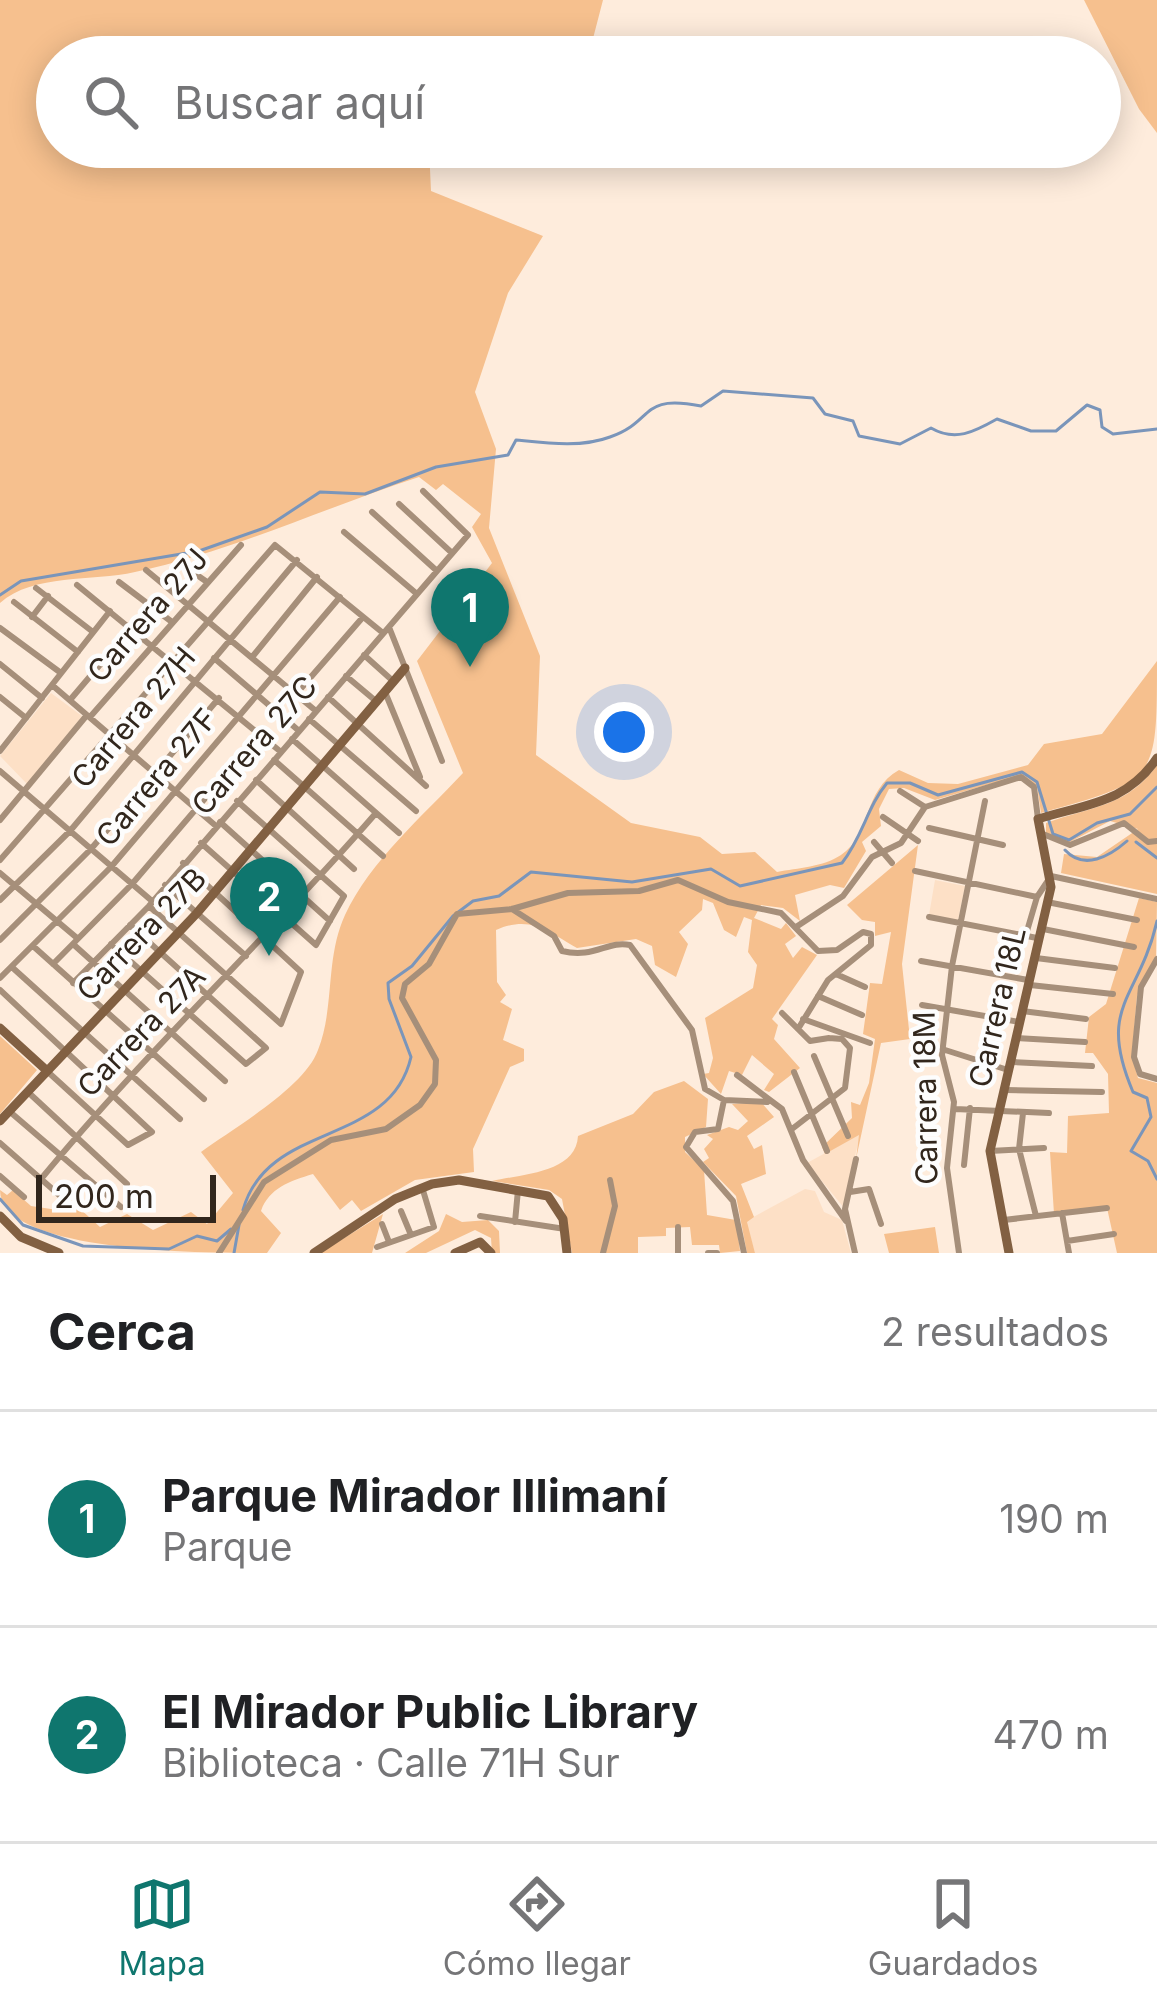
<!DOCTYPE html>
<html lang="es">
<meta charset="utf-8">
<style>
:root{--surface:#fff;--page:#f2f2f2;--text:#202124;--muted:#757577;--line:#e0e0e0;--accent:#0f766e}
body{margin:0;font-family:Inter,sans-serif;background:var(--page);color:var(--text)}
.scale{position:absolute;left:36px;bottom:30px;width:180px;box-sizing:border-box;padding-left:12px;border:6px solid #31261c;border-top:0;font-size:33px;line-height:42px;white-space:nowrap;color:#31261c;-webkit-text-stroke:9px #fdfdfd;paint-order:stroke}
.you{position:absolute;left:624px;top:732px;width:42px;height:42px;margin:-30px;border:9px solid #fff;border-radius:50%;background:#1a73e8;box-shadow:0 0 0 18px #1a73e833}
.badge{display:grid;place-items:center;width:78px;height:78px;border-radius:50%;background:var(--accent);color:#fff;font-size:39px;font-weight:700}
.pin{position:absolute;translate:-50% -99px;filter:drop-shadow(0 3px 6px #0008)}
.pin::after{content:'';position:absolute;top:63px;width:42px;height:36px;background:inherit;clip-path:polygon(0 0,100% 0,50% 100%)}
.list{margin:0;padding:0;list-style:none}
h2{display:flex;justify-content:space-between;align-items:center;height:156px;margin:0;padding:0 48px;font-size:51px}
h2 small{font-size:39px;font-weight:400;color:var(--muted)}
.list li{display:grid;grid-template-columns:78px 1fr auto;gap:36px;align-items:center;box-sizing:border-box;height:216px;padding:0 48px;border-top:3px solid var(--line)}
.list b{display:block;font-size:45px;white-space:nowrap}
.list p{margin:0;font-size:39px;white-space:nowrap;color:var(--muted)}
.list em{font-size:39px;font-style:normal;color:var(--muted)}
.icon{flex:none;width:66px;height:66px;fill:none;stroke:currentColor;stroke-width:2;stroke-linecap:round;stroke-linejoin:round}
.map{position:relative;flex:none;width:1157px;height:1253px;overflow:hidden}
.search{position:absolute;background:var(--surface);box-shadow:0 6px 30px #0003;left:36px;right:36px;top:36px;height:132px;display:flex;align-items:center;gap:30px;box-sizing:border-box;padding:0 42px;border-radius:66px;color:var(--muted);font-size:45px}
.sheet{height:588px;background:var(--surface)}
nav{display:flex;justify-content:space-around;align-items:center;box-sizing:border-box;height:168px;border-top:3px solid var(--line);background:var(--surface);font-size:33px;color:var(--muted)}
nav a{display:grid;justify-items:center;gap:6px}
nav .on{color:var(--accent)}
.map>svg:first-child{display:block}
</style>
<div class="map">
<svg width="1157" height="1253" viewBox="0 0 1157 1253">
<rect width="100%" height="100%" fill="#feecdc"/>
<path fill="#fde0c6" d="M51 693 82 716 28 785 0 756Z
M935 880 965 886 958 920 929 915Z
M860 1134 845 1201V1209L807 1163Z
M805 1189 815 1191 824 1212 842 1220 851 1253H755L746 1221Z"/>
<path fill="#f6c08e" d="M0 0H603L590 50 582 57H57V147H429L431 191 543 236 508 293 475 392 496 449 489 528 540 656 536 755 631 823 700 837 722 854 755 852 777 872C798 868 823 867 841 855 871 835 863 790 899 770L928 783 958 784 1028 765 1044 744 1102 734 1157 661C1157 783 1157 780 1041 813L1037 786 1021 775 935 800 904 788 889 789 879 809 881 826 862 842 866 851 844 888 830 885 795 895 800 921 783 908 761 905 754 918 781 929 786 923 796 936 785 944 793 958 802 947 817 955 772 1019 778 1025 774 1039 800 1068 769 1092 764 1090 774 1074 752 1055 742 1075 729 1071 721 1094 703 1074 709 1073 713 1058 705 1018 753 988 757 965 748 952 752 920 744 917 736 937 724 930 713 903 703 899 702 910 679 932 688 944 676 977 655 965 652 946 636 939 577 948C547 931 531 915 496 930L497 982 506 995 500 1002 512 1009 503 1040 524 1049V1061L510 1067 473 1149 474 1172 415 1180 361 1211 352 1200 340 1210 313 1174C290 1181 269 1188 261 1211L281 1233 267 1253C203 1253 0 1253 0 1190L7 1195 13 1190 31 1206 71 1212 78 1207 100 1227 127 1214 153 1230 191 1212 207 1224 233 1193 201 1152C234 1128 305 1087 318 1050 335 1007 325 958 345 915 370 861 423 816 463 773L417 661 492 563 472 527 481 514 443 484 436 490 419 477C324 508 233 551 135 572 92 582 34 573 0 603Z
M1084 0H1157V133L1139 109Z
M1157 765V894L1061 873 1064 854 1097 857 1138 829 1110 821 1068 843 1046 833V823C1090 807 1129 806 1157 765Z
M918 845 902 964 910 1039 881 1043 856 1159 859 1135 825 1154 822 1147 852 1118 851 1102 860 1105 869 1083 875 1039 863 1034 870 983 882 984 891 932 875 936V922L862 920 847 905Z
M1139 898 1157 902 1156 956 1137 996 1132 1056 1138 1078 1157 1083V1253H1117L1107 1208 1054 1214 1050 1152 1067 1153 1068 1116 1109 1113 1108 1074 1093 1053H1085L1089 1017 1106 1004Z
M0 1036 37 1070 0 1114Z
M684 1081 708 1099 706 1127 685 1137V1152L704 1170 707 1215 736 1220 740 1251 720 1253 719 1245H692L690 1227 666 1228V1236L638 1237V1253H572L562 1199 549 1190 492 1181C522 1174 576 1173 578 1136L633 1114 654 1092Z
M761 1102 774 1117 747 1136 754 1149 762 1145 766 1174 741 1184 754 1217 747 1222 755 1253H747L736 1196 703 1162 709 1158 704 1149 713 1139 707 1135 729 1127 738 1130 748 1121 732 1104Z
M383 1214 372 1253H320Z
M446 1214 462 1222 488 1220 499 1231 500 1253H492L491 1238 475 1230 426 1253H405L439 1231Z
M935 1227 939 1253H889L884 1234Z"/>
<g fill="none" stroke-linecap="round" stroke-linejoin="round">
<path stroke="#7a95ba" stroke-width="3" d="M0 595 21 581 199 551 267 527 320 492 365 494 436 467 508 455 516 440C546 443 581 448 610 437 656 421 638 394 701 406L723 391 813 398 825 414 853 421 859 436 900 444 931 428C955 442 974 432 997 419L1031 431H1056L1087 405 1100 410 1102 427 1113 434 1157 429
M1136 842 1157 858
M1065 850C1084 871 1110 856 1127 841
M1157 921C1139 1000 1096 1005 1133 1092L1147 1098 1151 1117 1131 1151 1148 1161 1157 1179
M0 1199 23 1225 83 1246 169 1249 197 1236 217 1241 231 1229
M243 1210C268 1120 390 1148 411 1057L389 999 388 983 412 966 453 916 473 901 499 896 531 872 632 882 711 869 740 886 842 863C863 836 867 807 887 783H910L938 795 1022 772 1037 782 1053 834 1069 840 1097 823 1130 814 1157 787
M234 1253 239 1225"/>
<path stroke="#a68f7a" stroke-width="6" d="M399 504 452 553
M372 512 437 571
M344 532 417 594
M184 566 207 582
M146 570 316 711
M119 582 172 622
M77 585 281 752
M36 588 93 632
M14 602 78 652
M32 617 48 596
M389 627 442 761
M0 628 61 673
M364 655 393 681
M253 656 317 577
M214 658 298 730
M0 664 42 698
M346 676 377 702
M52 685 216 826
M385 692 420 777
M297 693 363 617
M0 697 26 718
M328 697 426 786
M70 700 132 627
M90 717 241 545
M309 719 416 811
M292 739 399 833
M0 751 110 611
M274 760 383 856
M0 771 152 901
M256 780 354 869
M900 791 925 807
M925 807 1021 777 1034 787 1038 819
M883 817 918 841
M0 820 87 715
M220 822 330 921
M929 828 1003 845
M1043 834 1070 845 1124 823 1148 842 1157 841
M874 842 892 863
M201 843 316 945 344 896 237 801
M0 860 275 545 383 633
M915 871 1037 897
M0 873 77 938
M165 885 246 956
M0 900 70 831 297 560
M1047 902 1137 920
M150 907 281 1024 301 972 183 863
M512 909 554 936 562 951C594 959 608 940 630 945L692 1030 705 1089 724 1100 767 1102
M929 917 1037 938
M796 927 843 896 872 857 901 843 925 807
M1043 929 1134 947
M1027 931 1037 897 1051 876 1157 899
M0 940 91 849 219 698
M73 944 225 1081
M111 944 246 1064 266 1048 130 925
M33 946 204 1099
M1036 958 1115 968
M1157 959 1141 987 1134 1057 1140 1074 1157 1079
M921 961 1028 980
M53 964 132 884 260 734
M14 969 180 1119
M836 974 865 987
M0 978 111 867 340 597
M73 983 149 906 468 535 423 491
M1030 985 1113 994
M0 990 152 1132 128 1145 48 1072
M818 996 862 1015
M922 1005 1019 1022
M1022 1011 1086 1019
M782 1013 810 1041 829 1038
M803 1019 870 1043
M1016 1038 1085 1042
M942 1049 1008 1070
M814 1056 848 1136
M1012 1062 1092 1066
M794 1072 827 1151
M737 1075 782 1109 803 1160 846 1221
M1005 1090 1102 1092
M29 1093 127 1184
M724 1100 718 1129 695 1132 686 1147 733 1201 744 1253
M955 1109 1049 1113
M9 1111 121 1207
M1023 1113 1019 1149 1036 1216
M792 1129 845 1088 850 1048 842 1039 829 1038
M0 1143 66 1201
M990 1151 1044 1148
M964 1165 970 1108
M0 1176 24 1197
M41 1179C146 1051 268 938 376 813
M850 1192 869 1189 881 1224
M401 1211 411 1235
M1062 1213 1069 1253
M480 1216 565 1229
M1004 1220 1107 1208
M515 1222 518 1190
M382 1224 389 1242
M678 1227V1253
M1067 1241 1114 1234
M377 1247 434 1227 422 1187
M219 1253 264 1182 331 1140 386 1129 420 1105 435 1084 436 1060 402 998 405 984 429 964 457 914 512 909 568 893 639 891 678 880 728 902 781 913 818 951 837 950 863 932 871 934V945L828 980 798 1029
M603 1253 615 1206 610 1180
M708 1253H717
M855 1253 845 1209 856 1159
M959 1253 947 1168 954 1102 942 1055 952 966 985 801"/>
<path stroke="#826042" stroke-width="9" d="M0 1028 45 1069
M0 1121 197 913 405 668
M0 1216 21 1237 59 1253
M314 1253 395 1199 432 1184 459 1180 548 1196 563 1219 567 1253
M455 1253 480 1242 491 1253
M1009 1253 990 1151 1051 887 1038 819C1086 804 1127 803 1157 758"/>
</g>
<g text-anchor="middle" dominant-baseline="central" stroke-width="9" stroke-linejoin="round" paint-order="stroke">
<g font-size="30" fill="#31261c" stroke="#fdfdfd">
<text transform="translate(147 615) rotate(-49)">Carrera 27J</text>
<text transform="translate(133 717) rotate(-50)">Carrera 27H</text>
<text transform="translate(254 745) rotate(-49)">Carrera 27C</text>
<text transform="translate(156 777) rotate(-50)">Carrera 27F</text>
<text transform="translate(141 934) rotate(-46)">Carrera 27B</text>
<text transform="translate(997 1007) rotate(-77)">Carrera 18L</text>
<text transform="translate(141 1031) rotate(-46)">Carrera 27A</text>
<text transform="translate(925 1098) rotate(-91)">Carrera 18M</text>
</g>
</g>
</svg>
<div class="scale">200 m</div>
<div class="you"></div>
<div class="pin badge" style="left:470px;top:667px">1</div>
<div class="pin badge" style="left:269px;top:956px">2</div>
<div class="search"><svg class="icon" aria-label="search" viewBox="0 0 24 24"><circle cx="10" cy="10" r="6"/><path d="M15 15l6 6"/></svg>Buscar aquí</div>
</div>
<section class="sheet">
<h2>Cerca<small>2 resultados</small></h2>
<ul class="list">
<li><span class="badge">1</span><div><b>Parque Mirador Illimaní</b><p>Parque</p></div><em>190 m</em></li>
<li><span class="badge">2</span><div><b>El Mirador Public Library</b><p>Biblioteca · Calle 71H Sur</p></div><em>470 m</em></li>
</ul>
</section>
<nav>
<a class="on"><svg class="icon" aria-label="map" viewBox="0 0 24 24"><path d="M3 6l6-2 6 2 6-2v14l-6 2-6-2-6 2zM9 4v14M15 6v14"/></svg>Mapa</a>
<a><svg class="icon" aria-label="directions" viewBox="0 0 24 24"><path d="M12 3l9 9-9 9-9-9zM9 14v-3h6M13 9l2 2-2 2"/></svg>Cómo llegar</a>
<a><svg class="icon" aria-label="saved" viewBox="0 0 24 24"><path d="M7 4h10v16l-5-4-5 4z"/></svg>Guardados</a>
</nav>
